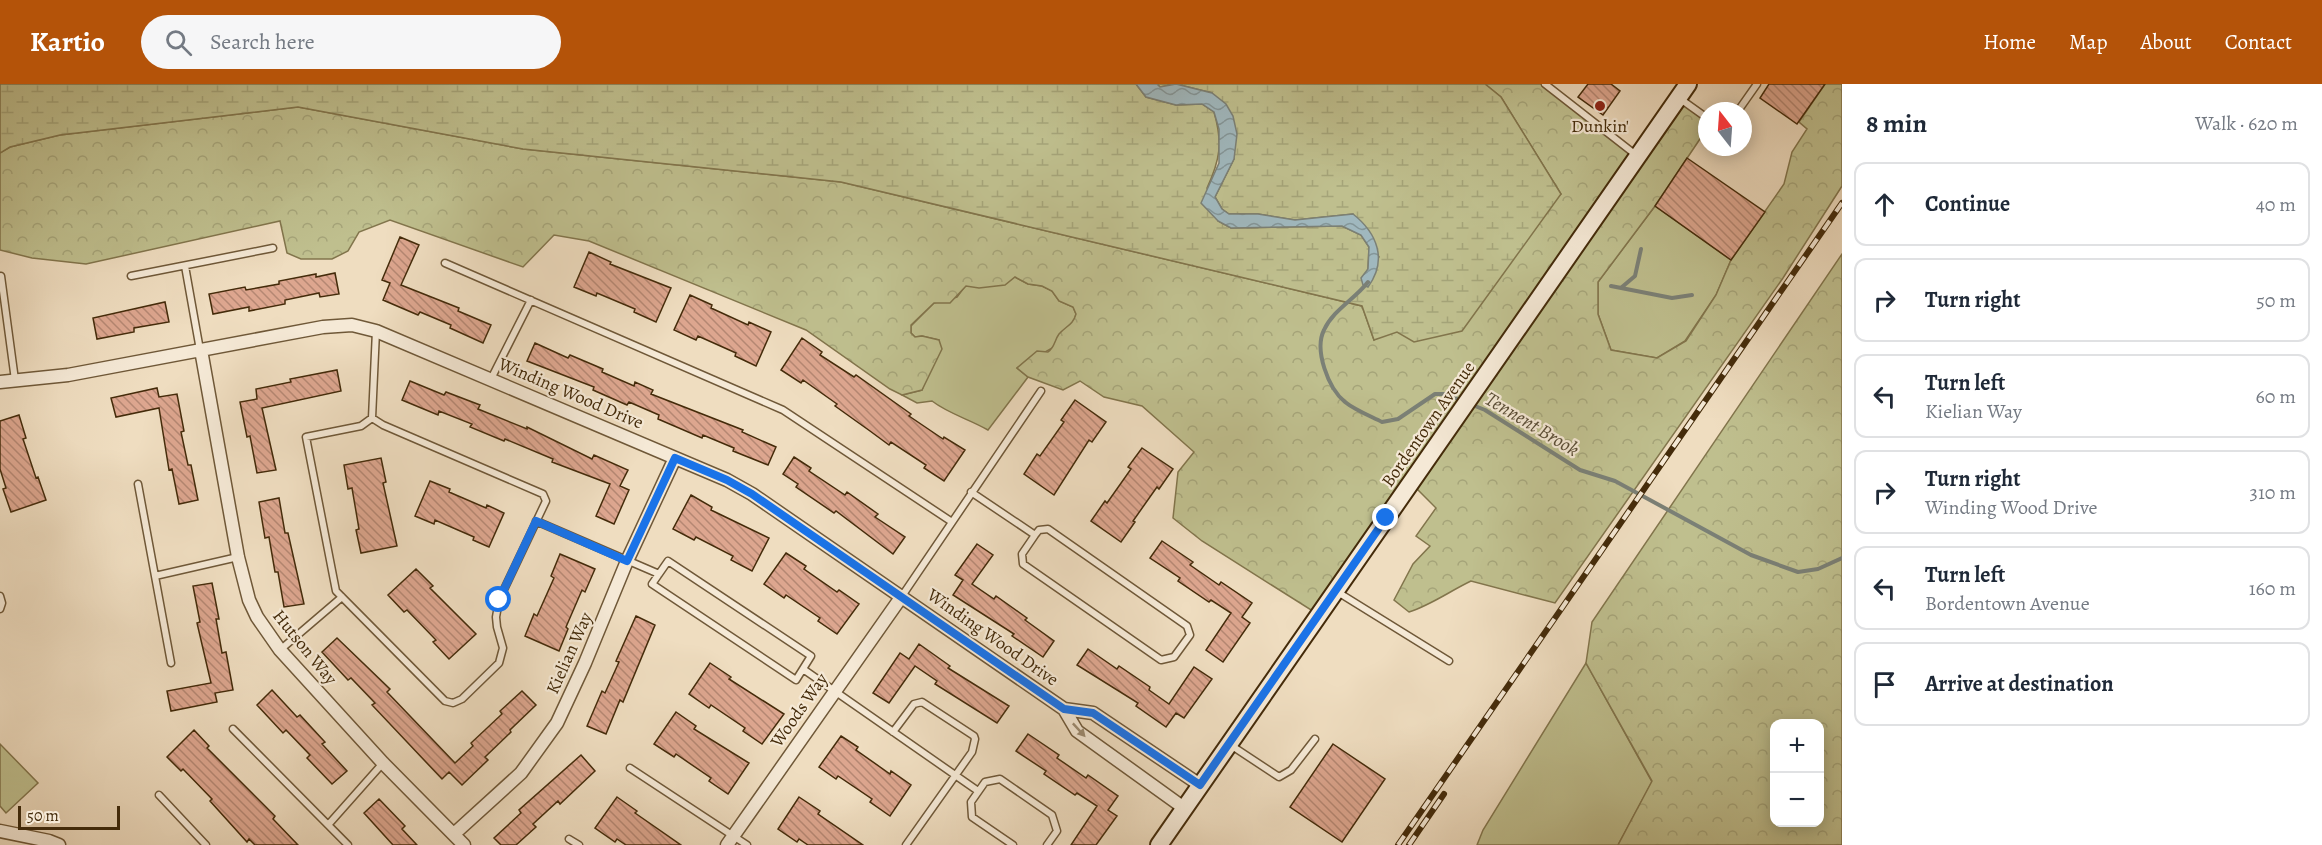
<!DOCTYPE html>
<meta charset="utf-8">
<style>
:root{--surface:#fff;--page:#f6f6f7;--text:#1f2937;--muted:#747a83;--line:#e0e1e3;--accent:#b45309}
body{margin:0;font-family:Alegreya,serif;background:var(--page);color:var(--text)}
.controls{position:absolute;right:18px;bottom:18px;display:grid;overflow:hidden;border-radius:12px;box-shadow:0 3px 15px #0003}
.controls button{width:54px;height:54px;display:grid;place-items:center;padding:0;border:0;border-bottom:2px solid var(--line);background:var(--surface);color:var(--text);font:30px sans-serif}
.compass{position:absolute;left:1698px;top:18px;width:54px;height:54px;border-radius:50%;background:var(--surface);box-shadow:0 3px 15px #0003;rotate:343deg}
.scale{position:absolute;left:18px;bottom:15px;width:102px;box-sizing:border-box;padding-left:6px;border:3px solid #442b0a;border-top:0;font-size:16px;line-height:21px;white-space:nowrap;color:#442b0a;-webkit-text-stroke:4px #f5e9d6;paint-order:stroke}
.stop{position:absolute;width:18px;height:18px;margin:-14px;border:4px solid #1a73e8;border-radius:50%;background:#fff}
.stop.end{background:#1a73e8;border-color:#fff;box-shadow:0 2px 6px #0008}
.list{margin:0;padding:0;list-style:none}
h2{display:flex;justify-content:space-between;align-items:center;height:78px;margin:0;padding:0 24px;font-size:26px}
h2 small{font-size:20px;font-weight:400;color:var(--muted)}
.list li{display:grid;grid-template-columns:39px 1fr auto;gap:18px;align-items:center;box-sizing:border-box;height:84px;margin:0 12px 12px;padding:0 12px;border:2px solid var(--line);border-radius:12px}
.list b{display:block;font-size:22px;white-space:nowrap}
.list p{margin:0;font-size:20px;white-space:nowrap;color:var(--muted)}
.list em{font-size:20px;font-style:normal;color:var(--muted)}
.icon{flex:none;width:33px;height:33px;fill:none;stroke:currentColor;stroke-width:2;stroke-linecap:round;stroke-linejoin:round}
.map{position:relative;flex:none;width:1842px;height:761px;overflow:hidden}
header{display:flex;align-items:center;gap:36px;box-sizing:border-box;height:84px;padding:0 30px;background:var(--accent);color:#fff}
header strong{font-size:28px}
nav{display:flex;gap:33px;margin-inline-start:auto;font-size:21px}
.search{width:420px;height:54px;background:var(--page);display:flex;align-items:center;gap:15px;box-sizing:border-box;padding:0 21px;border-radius:33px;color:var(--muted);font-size:22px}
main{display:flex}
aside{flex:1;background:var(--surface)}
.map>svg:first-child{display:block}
</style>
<header>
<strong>Kartio</strong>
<div class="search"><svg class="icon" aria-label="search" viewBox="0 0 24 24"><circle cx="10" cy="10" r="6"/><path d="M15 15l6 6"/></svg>Search here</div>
<nav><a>Home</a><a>Map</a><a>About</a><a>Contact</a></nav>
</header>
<main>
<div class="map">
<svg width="1842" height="761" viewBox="0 0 1842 761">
<defs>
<pattern id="forest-crowns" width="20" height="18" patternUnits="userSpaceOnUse" patternTransform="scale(1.5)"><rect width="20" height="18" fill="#bfbf8e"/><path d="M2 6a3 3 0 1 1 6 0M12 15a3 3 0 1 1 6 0" fill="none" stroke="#a5a479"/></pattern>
<pattern id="wetland-marsh" width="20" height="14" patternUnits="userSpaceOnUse" patternTransform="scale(1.5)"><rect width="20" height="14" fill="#bfbf8e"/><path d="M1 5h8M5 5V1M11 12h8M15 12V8" fill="none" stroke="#a5a479"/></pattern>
<pattern id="water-waves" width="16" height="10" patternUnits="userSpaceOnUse" patternTransform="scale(1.5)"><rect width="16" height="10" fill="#a0b8be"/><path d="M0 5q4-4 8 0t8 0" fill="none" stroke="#849699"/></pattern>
<pattern id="building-back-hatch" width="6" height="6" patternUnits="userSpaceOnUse" patternTransform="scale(1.5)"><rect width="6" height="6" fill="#dda68f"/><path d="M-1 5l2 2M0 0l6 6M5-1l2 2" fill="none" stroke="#b58773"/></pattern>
</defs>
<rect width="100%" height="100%" fill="#efddc0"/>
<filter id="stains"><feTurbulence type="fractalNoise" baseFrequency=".00333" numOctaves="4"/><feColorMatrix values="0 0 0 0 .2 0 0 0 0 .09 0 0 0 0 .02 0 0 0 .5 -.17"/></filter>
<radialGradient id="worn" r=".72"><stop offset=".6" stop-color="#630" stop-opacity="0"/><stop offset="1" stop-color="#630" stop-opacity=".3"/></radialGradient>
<path fill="#bfbf8e" stroke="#82754c" stroke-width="1.5" d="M1655 122 1731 176 1716 211 1685 257 1657 274 1611 266 1598 230V198Z
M1015 193 1028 200 1042 202 1052 207 1059 217 1073 223 1076 230 1074 239 1059 251 1054 263 1017 284 1028 293 988 346C969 335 949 330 932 317L917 319 902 311 922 306 939 256 922 252 915 253 911 249V242L934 219 957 213 966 201Z
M1586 579 1652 698 1618 761H1477L1483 746Z
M0 660 38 699 6 729 0 722Z"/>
<path fill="url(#forest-crowns)" stroke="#82754c" stroke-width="1.5" fill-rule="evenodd" d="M1485 0H1545L1637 72 1678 14 1707 34V50L1704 49 1655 122 1598 198V230L1611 266 1657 274 1686 257 1716 211 1731 176 1784 100 1792 68 1807 45 1799 38 1825 0H1842V102L1783 194 1555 519 1471 497C1450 507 1431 521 1409 528L1394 516 1413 480 1430 462 1416 452 1436 424 1411 399 1319 531 1202 457 1173 434 1178 388 1194 368 1142 322 1104 313 1080 297 1063 306 1028 293 1017 284 1037 267 1048 268C1055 263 1054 257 1059 250 1066 242 1073 241 1076 230L1073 223 1059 217 1052 207 1042 202 1028 200 1015 193 1005 201 979 204 966 202 950 219H934L911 241V249L915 253 922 252 939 256 942 265 922 306 902 311 890 305 806 246 589 157 554 151 523 183 390 136 359 148 348 167 332 175H301L287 169 280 137 86 180 32 174 0 166V69L10 63 60 51 298 23 523 65 841 98 1362 222 1374 256 1561 110 1501 13Z
M1842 170V761H1618L1652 697 1586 579 1592 538ZM1774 640H1820V738H1774Z"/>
<path fill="url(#wetland-marsh)" stroke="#82754c" stroke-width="1.5" d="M0 0H1136L1146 13 1176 21 1202 20 1214 28C1223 59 1220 76 1207 104L1218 137 1231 144 1342 142 1361 151 1369 163 1368 185 1379 173 1353 130 1295 136 1258 130H1229L1222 125 1215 113 1234 75 1212 9 1176 0 1160 3 1157 0H1485L1501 13 1561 110 1462 247 1414 258 1397 248 1374 256 1362 222 841 98 523 65 298 23 60 51 10 63 0 69Z"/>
<path fill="url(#water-waves)" stroke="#7b8076" stroke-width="1.5" d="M1136 0H1157L1160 3 1176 0 1212 9 1226 20 1233 32 1237 50 1234 75 1215 113 1222 125 1229 130H1258L1295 136 1353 130C1377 149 1388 176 1368 203L1363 201 1361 194 1368 185 1369 163 1361 151 1342 142 1231 144 1218 137 1201 119 1219 79V45L1214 28 1202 20 1176 21 1146 13Z"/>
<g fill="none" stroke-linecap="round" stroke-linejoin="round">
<path stroke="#7b8076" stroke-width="4" d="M1368 198C1355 215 1333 226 1324 246 1314 266 1328 304 1345 318 1355 326 1370 332 1382 338L1398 335 1435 310H1445L1463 317
M1611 202 1672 214 1692 211
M1622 203 1635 192 1641 165
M1470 320 1485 326 1580 386 1615 397 1751 471 1798 488 1818 485 1842 474"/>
</g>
<path fill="url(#building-back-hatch)" stroke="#442b0a" stroke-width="1.5" d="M1588 0H1611L1620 7 1603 31 1578 13Z
M1769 0H1825L1797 40 1760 14Z
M1687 74 1765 128 1731 176 1655 122Z
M400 153 419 161 401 201 459 224 458 227 491 241 483 259 450 244 451 241 420 228 418 231 383 216 390 199 382 196Z
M589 168 611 178 610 180 671 204 656 238 634 228 635 225 597 209 596 212 574 203Z
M335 189 339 210 320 213 319 209 285 216V220L249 227V223L213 230 209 210 245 203 246 206 279 200V197L316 190V193Z
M690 211 712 221 711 224 748 241 749 238 771 248 756 282 735 272 736 269 698 252 696 256 674 246Z
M165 218 169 238 134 244V248L97 255 93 234Z
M802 254 822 268 820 271 854 293 856 291 911 330 909 332 943 355 944 353 965 366 944 397 924 384 926 381 891 358 889 361 870 347 835 322 837 320 803 296 801 299 781 286Z
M535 259 568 274 570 271 603 285 602 288 634 302 635 298 653 306 651 310 743 346 742 348 776 363 768 381 733 367 734 364 703 351 702 354 658 335 659 331 629 318 627 321 593 306 594 303 527 277Z
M337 286 341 307 262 324 276 386 257 389 250 352 247 353 240 318 257 315 256 305 291 298 290 295Z
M410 297 444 311 446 308 480 321 478 325 527 345V343L592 375 594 371 628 386 620 402 629 406 614 440 596 432 610 400 552 378 553 375 505 355 504 357 470 343 472 340 439 327 438 331 402 316Z
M157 304 159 313 177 310 184 347 181 348 188 381H191L198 416 179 420 172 385 169 386 159 324 116 333 111 314Z
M1075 316 1106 338 1092 358 1089 356 1054 411 1024 390 1037 370 1040 372 1064 338 1061 336Z
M19 331 26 354 23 355 36 394 38 393 46 416 11 428 3 405 6 404 0 385V337Z
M1142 364 1173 385 1159 405 1157 403 1133 437 1135 438 1121 458 1091 437 1105 417 1107 419 1131 385 1128 383Z
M794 373 811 384 809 387 845 411 847 408 878 430 875 433 905 453 893 470 836 427 834 429 796 403 798 400 783 390Z
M381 374 386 398 383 399 397 462 361 469 356 446 359 445 352 404 348 405 344 381Z
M430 397 450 405 449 408 486 424 487 421 504 429 489 463 473 456 474 453 435 436 434 440 415 432Z
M691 411 712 423 711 426 769 454 752 487 731 476 733 472 696 453 694 456 673 445Z
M279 414 285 449H288L304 520 284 523 278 488H275L269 453 265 454 259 418Z
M1162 457 1193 478 1190 481 1219 501 1221 498 1252 519 1242 533 1250 539 1223 578 1206 566 1231 529 1211 516 1209 518 1178 497 1180 494 1150 474Z
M977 460 993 471 972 500 994 515 996 512 1027 534 1025 536 1054 557 1043 573 1012 552 1014 550 953 511 963 496 955 491Z
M786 469 806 482 804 485 837 508 839 506 859 520 837 550 818 537 820 534 786 511 784 514 764 500Z
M560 470 595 485 585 508 582 506 566 543 568 545 559 567 525 552 534 530 537 532 554 494 551 492Z
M416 485 433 502 430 504 476 550 449 575 433 558 436 556 407 526 404 528 388 511Z
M212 499 219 535H216L222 569 226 568 233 606 215 609 217 618 171 627 167 607 211 599 197 539 200 538 193 502Z
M636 532 655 541 623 618 620 616 606 650 587 642 602 607 605 609 619 578 616 577Z
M337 554 390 605 387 608 455 679 473 662 471 659 502 630 500 627 522 607 536 621 510 646 511 648 485 673 488 676 462 701 449 688 442 695 372 621 375 619 351 594 348 596 322 568Z
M919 560 950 582 948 584 1009 622 997 639 935 600 937 597 915 582 889 619 873 609 900 569 909 575Z
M1088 565 1117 585 1119 582 1150 603 1149 606 1169 620 1194 583 1212 595 1184 634 1176 629 1166 643 1136 622 1138 619 1077 581Z
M710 579 731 593 729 595 784 630 762 660 743 647 745 644 711 621 709 624 689 610Z
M272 606 297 633 300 631 325 658 322 660 347 687 332 700 307 674 310 671 286 646 283 649 257 621Z
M676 628 696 642 694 645 749 679 728 710 709 697 711 694 676 670 674 673 654 660Z
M194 646 209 662 207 664 275 732 273 735 298 761H255L249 755 247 758 210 717 212 715 183 685 181 687 167 673Z
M1028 650 1059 671 1057 674 1086 694 1088 691 1118 712 1108 726 1117 732 1096 761H1071L1097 722 1077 709 1075 711 1044 690 1046 687 1016 667Z
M841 652 858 663 856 666 890 690 891 687 911 701 890 732 870 718 872 715 838 692 836 695 819 683Z
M1333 660 1385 695 1342 758 1290 723Z
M581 671 595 687 560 720 558 717 533 740 536 743 516 761H501L494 754 521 729 519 726Z
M617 713 637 727 635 729 681 761H626L617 755 615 758 595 744Z
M799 713 820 727 818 730 863 761H808L799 755 797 758 778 745Z
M379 715 405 742 402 745 417 761H393L364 729Z"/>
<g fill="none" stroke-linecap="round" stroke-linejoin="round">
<g stroke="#6f5838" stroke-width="9">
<path id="service" d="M1545 0 1636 71
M1679 14 1707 34
M1738 27 1757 0
M445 179 783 326 952 438
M185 182 200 266
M1 192 15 296
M131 192 273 164
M491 295 531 216
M372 334 383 341 543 410 546 417 499 516 496 533 497 543 503 564 499 579 462 615 453 619 445 617 336 507 306 353 361 342Z
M372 334 376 247
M138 400 171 579
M971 408 1035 451 1039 446 1048 445 1187 542 1190 551 1174 573 1161 576 1023 480 1022 470 1035 451
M536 437 659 490
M668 477 811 572 796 596 652 500Z
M155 492 238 473
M1336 507 1449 577
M0 512 2 519 0 525
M902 512 1041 307
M280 566 342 513
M803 585 978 707
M233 645 348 761
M893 648 914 620 922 618 974 652 975 655 972 668 906 761
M1229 660 1279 693 1291 686 1315 655
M630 684 747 761
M159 711 206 761
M328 741 383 679
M569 755 579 761
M1013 761 972 733 971 718 985 698 1000 695 1052 731 1057 747 1047 761"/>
</g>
<g stroke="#6f5838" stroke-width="15">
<path id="minor" d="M201 266 238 473 249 516 257 533 280 566 383 679 464 761
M0 298 68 291 323 243 352 241 376 247 727 396 752 410 1064 625
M1184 724 1077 647 1064 625 1093 629 1200 701
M0 747 49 757 59 761
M454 750 521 689 557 639 585 579 627 477 675 374
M727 761 902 512"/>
</g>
<g stroke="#442b0a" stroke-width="20">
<path id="secondary" d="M1159 761 1688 0"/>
</g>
<use href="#service" stroke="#f5e9d6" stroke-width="6"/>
<use href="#minor" stroke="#f5e9d6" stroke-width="12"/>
<use href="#secondary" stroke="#f5e9d6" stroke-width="16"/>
<g stroke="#442b0a" stroke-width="6">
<path id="rail" d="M1398 761 1842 119
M1409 761 1444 710"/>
</g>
<use href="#rail" stroke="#f5e9d6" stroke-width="4" stroke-dasharray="11" stroke-linecap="butt"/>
</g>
<defs><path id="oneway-solid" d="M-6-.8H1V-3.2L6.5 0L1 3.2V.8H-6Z" transform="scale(1.5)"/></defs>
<use fill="#9c8a70" href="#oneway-solid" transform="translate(1079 646) rotate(47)"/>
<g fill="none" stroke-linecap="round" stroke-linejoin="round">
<path stroke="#1a73e8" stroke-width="8" d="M499 516 536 437 627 477 675 374 727 396 752 410 1064 625 1093 629 1200 701 1386 434"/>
</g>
<circle fill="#8f2418" stroke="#f5e9d6" stroke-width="2" cx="1600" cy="22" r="6"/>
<g text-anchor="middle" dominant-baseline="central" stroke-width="4.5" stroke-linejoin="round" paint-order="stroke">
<g font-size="18" fill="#442b0a" stroke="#f5e9d6">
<text x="1600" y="42">Dunkin'</text>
</g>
<g font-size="18" fill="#442b0a" stroke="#f5e9d6">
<text transform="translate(571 309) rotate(23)">Winding Wood Drive</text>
<text transform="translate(1428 340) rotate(-55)">Bordentown Avenue</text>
<text transform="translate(993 553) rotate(35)">Winding Wood Drive</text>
<text transform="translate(305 563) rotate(51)">Hutson Way</text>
<text transform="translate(569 569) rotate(-66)">Kielian Way</text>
<text transform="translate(799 626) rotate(-55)">Woods Way</text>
</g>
<g font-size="20" font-style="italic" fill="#5b4e37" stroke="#f5e9d6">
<text transform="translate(1532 340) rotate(31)">Tennent Brook</text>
</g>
</g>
<rect width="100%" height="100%" filter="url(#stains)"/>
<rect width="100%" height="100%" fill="url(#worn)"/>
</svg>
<div class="controls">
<button>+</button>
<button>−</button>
</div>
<svg class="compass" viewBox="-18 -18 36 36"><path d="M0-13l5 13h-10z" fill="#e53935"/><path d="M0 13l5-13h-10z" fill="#747a83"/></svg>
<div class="scale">50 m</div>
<div class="stop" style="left:499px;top:516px"></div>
<div class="stop end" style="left:1386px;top:434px"></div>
</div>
<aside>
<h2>8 min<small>Walk · 620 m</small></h2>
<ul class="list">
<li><svg class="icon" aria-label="ahead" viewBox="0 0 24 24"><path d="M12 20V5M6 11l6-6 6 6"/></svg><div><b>Continue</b></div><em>40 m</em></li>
<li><svg class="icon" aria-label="right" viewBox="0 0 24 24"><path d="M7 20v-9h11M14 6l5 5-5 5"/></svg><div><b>Turn right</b></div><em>50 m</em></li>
<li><svg class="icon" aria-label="left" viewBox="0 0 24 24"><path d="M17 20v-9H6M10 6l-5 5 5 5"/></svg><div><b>Turn left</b><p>Kielian Way</p></div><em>60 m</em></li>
<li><svg class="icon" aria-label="right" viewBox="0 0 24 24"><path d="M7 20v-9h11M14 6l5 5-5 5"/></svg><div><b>Turn right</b><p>Winding Wood Drive</p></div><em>310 m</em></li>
<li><svg class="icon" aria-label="left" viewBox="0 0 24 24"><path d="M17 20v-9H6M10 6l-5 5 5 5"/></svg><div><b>Turn left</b><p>Bordentown Avenue</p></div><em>160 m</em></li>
<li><svg class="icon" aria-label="arrive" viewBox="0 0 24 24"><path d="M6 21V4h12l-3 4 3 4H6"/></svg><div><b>Arrive at destination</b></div></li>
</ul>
</aside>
</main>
